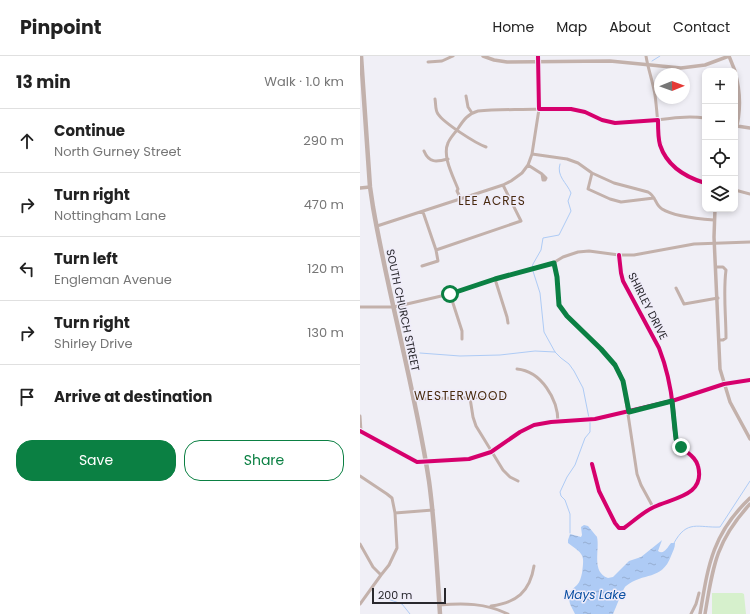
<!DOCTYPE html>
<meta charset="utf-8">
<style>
:root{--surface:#fff;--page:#f6f6f6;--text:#222;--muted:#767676;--line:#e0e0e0;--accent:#0b8043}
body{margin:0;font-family:Poppins,sans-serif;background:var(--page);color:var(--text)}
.controls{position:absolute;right:12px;top:12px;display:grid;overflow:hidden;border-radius:8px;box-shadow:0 2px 6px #0003}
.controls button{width:36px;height:36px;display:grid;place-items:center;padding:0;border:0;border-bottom:1px solid var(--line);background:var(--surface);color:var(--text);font:20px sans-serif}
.compass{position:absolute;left:294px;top:12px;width:36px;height:36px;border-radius:50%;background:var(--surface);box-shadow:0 2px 6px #0003;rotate:89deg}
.scale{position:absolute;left:12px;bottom:10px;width:74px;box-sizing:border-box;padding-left:4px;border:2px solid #29282d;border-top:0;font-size:11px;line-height:14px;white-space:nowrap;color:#29282d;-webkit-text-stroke:3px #efecf9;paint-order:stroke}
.stop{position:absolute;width:12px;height:12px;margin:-9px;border:3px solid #0b8043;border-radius:50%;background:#fff}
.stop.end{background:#0b8043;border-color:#fff;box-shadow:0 1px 4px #0008}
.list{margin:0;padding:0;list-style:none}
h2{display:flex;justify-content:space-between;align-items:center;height:52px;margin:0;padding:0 16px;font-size:17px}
h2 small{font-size:13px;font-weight:400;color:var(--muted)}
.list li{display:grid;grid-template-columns:26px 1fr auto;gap:12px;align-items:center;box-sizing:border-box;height:64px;padding:0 16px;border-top:1px solid var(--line)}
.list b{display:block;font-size:15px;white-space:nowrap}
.list p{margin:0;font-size:13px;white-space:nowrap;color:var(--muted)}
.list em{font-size:13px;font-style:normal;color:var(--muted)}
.actions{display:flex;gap:8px;padding:12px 16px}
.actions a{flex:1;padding:9px 0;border:1px solid var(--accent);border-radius:16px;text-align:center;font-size:14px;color:var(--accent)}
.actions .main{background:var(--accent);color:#fff}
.icon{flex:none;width:22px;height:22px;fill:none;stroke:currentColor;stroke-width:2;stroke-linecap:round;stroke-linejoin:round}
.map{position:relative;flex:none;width:390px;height:558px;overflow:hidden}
header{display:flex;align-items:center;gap:24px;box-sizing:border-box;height:56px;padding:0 20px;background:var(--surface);border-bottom:1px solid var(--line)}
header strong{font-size:19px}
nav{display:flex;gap:22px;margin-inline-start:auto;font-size:14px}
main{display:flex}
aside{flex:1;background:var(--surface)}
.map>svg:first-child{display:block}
</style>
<header>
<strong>Pinpoint</strong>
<nav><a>Home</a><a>Map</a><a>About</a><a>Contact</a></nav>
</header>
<main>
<aside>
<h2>13 min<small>Walk · 1.0 km</small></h2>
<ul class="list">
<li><svg class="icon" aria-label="ahead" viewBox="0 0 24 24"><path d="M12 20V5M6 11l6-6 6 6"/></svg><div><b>Continue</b><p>North Gurney Street</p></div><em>290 m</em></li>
<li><svg class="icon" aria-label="right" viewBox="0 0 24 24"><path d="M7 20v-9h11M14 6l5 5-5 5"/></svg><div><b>Turn right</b><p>Nottingham Lane</p></div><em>470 m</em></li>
<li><svg class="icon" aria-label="left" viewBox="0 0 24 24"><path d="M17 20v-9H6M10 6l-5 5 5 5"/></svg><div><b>Turn left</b><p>Engleman Avenue</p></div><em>120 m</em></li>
<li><svg class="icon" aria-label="right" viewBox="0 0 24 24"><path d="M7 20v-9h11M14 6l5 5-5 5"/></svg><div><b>Turn right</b><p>Shirley Drive</p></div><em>130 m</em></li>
<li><svg class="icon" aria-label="arrive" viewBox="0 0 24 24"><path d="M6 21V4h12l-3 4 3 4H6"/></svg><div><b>Arrive at destination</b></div></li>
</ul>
<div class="actions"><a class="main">Save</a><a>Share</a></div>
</aside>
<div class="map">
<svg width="390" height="558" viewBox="0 0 390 558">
<defs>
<pattern id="water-ripples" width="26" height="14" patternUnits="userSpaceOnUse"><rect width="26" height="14" fill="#aecbf5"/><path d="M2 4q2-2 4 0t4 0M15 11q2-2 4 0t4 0" fill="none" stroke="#96aed2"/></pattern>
</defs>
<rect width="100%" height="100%" fill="#f0eff6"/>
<path fill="#d6f0cc" d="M352 537H382L384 538 386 558H352Z"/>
<path fill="url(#water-ripples)" d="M224 469 228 470 237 481C240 494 231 516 248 522L253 521 269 505 281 501 301 485 302 484 298 495C304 499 307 492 311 487H315C315 492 313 495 311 500 302 525 283 516 266 530 263 532 256 552 253 558H215L210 548 208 538C211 534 214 532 217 529 220 526 221 521 222 517 225 498 223 498 208 487V484L210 478 221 481 222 479 221 471Z"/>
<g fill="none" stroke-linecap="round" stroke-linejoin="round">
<path stroke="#aecbf5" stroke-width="1" d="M292 5 300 0
M200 108C196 120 207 127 211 137L208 145 211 155 199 179 183 182 181 194 173 208 172 212 180 237 184 276 195 296 201 302 209 308 214 315 223 332 229 362
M60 297 100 300 140 299 175 295 195 296
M210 477V458L205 444 201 440 200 436 207 421 215 409 225 382 230 376V365
M314 487C327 463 338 472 360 471L390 425
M22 541 42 548 50 558"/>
<path stroke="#c3b1ab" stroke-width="3" d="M286 0C288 13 293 26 295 39 301 83 293 112 345 127
M68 6 82 5 93 0
M106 40 108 51 112 57
M75 43C76 48 75 54 78 58 84 67 115 87 126 91
M64 95C69 107 76 106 88 103
M172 98 207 103 218 107 232 117 254 127 288 136C296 140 295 149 302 153 313 160 341 163 354 164
M168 109 182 118
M232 117 228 133 250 143 261 146 294 142
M182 118 186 122 185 124H183Z
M375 134 390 138
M101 143 97 135 98 133C93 120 82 100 88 87 90 82 94 78 97 74 103 65 107 58 118 55 138 53 159 54 179 53 190 53 202 52 213 54 228 56 241 66 256 67 286 68 315 58 345 62
M17 170 143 129 151 125 162 117 168 109 172 98 179 53 178 0
M76 194 161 165 143 129
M193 207 197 221 199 249 207 261 249 301 260 317 263 325 277 418 281 429 293 451
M62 210 78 205 76 194 63 156
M356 211H363L366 214C363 237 366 259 366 282L363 284H359
M135 223 147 261 148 267
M316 232 324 248 358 242
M90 238 102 275V283
M0 251H34L90 238 135 223 193 207 203 201 218 196 229 195 259 199H274L334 188 390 186
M157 313C181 315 198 343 198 366
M110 342 113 361 116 370 143 414 150 421 158 425
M53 343 142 341
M0 360 1 375
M0 375 57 406 109 403 131 396 160 376 174 369 191 366 235 363 312 345 364 328 390 324
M232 408 239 435 255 467 259 472H264C274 465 283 456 294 451 312 442 346 440 338 410 335 397 319 395 316 382 314 372 314 362 313 352 311 332 306 310 299 292L263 225 261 217 259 199
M0 420 27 438 32 442 35 457 37 492 29 509 21 519 0 548
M35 457 73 454
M0 488 13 511 21 519
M79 549C104 547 125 547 148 558
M131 550C156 547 170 536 174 510
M331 558 336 548 339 537"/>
<path stroke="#c3b1ab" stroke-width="3.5" d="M123 0 134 4 147 6 250 5 321 12 345 9 369 0
M369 0 375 15
M375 16C381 37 381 57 375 77
M377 70 390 72
M0 132 10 131
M355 153 354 181 360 313 370 346 390 383
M340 558C348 510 352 478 390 442
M345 558C353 510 356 485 390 448"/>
<path stroke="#c2b1ac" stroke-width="4.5" d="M1 0 10 131 13 151C29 243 55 333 69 425 75 469 77 513 80 558"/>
<g stroke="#efecf9" stroke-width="6">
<path id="cycleway" d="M178 0 179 53H211L225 56 242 64 255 67 298 64C298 72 298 82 300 89 307 110 325 121 345 127
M0 375 57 406 109 403 131 396 160 376 174 369 191 366 235 363 312 345 364 328 390 324
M232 408 239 435 255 467 259 472H264C274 465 283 456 294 451 312 442 346 440 338 410 335 397 319 395 316 382 314 372 314 362 313 352 311 332 306 310 299 292L263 225 261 217 259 199"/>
</g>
<use href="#cycleway" stroke="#d6006c" stroke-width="4"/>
</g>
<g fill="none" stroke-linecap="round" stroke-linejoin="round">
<path stroke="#0b8043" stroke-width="5" d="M90 238 135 223 194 207 197 221 199 249 207 260 241 293 255 309 263 325 269 356 312 345 316 383 321 391"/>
</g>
<g text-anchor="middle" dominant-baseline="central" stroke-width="3" stroke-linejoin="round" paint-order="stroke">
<g font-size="11" fill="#29282d" stroke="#efecf9">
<text transform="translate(288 250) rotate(63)">SHIRLEY DRIVE</text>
<text transform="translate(43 254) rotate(78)">SOUTH CHURCH STREET</text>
</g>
<g font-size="12" letter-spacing="1" fill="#482a0e" stroke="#efecf9">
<text x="132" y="144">LEE ACRES</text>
<text x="101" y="339">WESTERWOOD</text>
</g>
<g font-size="12" font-style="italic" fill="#0b50a2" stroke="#efecf9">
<text x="235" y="538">Mays Lake</text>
</g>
</g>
</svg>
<div class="controls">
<button>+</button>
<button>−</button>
<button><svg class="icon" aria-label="locate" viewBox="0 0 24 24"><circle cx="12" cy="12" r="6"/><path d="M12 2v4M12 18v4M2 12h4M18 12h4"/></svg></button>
<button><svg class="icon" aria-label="layers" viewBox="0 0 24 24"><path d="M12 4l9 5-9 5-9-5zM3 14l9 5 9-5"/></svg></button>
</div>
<svg class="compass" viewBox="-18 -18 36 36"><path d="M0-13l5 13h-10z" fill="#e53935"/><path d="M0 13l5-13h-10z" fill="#767676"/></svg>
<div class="scale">200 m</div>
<div class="stop" style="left:90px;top:238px"></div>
<div class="stop end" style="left:321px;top:391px"></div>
</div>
</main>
